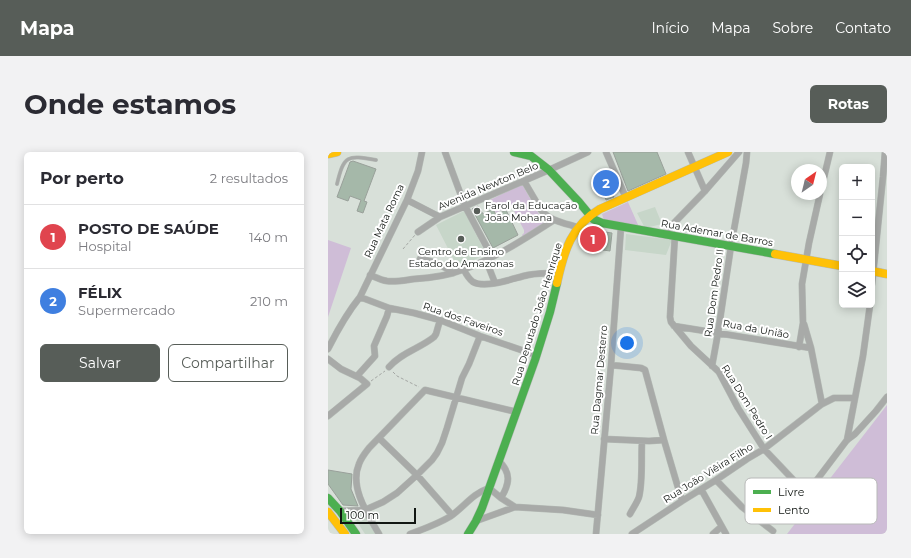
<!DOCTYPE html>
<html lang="pt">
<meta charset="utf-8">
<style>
:root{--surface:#fff;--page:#f2f2f3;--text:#2b2b33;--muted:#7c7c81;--line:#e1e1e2;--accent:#575d58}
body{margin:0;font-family:Montserrat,sans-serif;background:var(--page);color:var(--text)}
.controls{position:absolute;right:12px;top:12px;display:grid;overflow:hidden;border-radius:6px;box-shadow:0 2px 10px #0003}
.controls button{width:36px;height:36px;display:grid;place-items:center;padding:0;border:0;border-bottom:1px solid var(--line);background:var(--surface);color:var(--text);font:20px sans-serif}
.compass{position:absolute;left:463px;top:12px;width:36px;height:36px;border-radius:50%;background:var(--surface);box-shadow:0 2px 10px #0003;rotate:35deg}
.scale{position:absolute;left:12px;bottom:10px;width:76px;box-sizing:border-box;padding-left:4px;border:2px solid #111612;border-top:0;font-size:11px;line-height:14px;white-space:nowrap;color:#111612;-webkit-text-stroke:3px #fff;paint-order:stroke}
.you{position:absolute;left:299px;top:191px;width:14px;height:14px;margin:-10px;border:3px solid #fff;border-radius:50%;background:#1a73e8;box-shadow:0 0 0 6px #1a73e833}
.badge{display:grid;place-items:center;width:26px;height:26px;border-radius:50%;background:var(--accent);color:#fff;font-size:13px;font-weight:700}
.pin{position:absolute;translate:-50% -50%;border:2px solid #fff;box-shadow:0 1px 4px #0006}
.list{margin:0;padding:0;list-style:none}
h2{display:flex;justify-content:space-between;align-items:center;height:52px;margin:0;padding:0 16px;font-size:17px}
h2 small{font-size:13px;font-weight:400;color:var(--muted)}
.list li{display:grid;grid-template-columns:26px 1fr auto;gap:12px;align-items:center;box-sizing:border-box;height:64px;padding:0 16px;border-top:1px solid var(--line)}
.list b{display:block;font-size:15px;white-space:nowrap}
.list p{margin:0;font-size:13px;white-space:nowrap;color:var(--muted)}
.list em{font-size:13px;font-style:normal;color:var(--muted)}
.actions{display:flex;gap:8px;padding:12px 16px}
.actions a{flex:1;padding:9px 0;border:1px solid var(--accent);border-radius:6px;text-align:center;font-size:14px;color:var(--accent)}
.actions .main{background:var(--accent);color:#fff}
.icon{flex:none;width:22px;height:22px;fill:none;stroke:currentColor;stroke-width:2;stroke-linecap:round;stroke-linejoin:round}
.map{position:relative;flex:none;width:559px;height:382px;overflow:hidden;border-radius:6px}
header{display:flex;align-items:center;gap:24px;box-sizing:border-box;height:56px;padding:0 20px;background:var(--accent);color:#fff}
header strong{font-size:19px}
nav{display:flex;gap:22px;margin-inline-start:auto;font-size:14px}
.intro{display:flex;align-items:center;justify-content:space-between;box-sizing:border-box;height:96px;padding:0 24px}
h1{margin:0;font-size:28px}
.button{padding:10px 18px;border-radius:6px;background:var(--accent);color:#fff;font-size:14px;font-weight:700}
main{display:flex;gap:24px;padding:0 24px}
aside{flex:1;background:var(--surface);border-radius:6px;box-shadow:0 2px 10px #0003}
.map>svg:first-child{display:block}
</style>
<header>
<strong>Mapa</strong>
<nav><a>Início</a><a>Mapa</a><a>Sobre</a><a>Contato</a></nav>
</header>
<div class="intro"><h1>Onde estamos</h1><a class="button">Rotas</a></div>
<main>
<aside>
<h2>Por perto<small>2 resultados</small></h2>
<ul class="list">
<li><span class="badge" style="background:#e0444e">1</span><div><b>POSTO DE SAÚDE</b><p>Hospital</p></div><em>140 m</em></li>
<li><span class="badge" style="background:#3f7fe0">2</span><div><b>FÉLIX</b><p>Supermercado</p></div><em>210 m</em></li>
</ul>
<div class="actions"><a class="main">Salvar</a><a>Compartilhar</a></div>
</aside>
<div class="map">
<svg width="559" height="382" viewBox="0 0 559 382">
<rect width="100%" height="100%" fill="#d8e0d9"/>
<path fill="#c7d6c9" d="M327 55 334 72 317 76 309 61Z
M136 59 158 102 130 116 108 73Z
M298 82 344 88 338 103 297 98Z
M35 361 47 382H37L24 362Z"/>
<path fill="#cfbdd7" d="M194 32 212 64 217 67 218 68 216 71 195 85 194 83 196 81V78L183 53 168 61 162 48Z
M300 50 311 75 276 69 274 62Z
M0 88 23 96 0 165Z
M559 253V382H459Z"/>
<path fill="#a5b8a9" stroke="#99a09a" d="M285 0H329L338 22 300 39Z
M25 9 48 17 36 49 39 50 35 61 29 59 33 48 22 44 20 49 9 45 22 10Z
M282 20 288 35 283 37 286 45 278 48 275 40 273 41 266 28Z
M150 54 155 62 165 57 168 63 178 58 190 83 165 96 144 57Z
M277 80 284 81 282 99 275 98Z
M0 318 24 322 23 337 30 354 15 353 0 332Z"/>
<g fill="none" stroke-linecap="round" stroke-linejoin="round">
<g stroke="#b5bbb6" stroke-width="4">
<path id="lane" d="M9 32C16 3 19 3 48 8"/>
</g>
<g stroke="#b5bbb6" stroke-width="7">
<path id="street" d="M117 0 137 54 164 105
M278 0 298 46
M360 0 377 39
M196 29 213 58C222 69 236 71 249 75
M493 38 502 0
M79 48 112 65
M90 80 112 65 221 18 260 0
M338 82 346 71 377 39 411 0
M347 83 342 165 343 170 363 194 391 220 410 256 436 297 474 337H476L481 335 488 329 519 288 527 282 548 259 559 245
M92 107C105 109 115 113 125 121
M158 108 167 131
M136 118C138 122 141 127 145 130 158 137 186 126 200 123 210 121 221 121 231 121
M42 123C47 125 53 128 59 129 68 130 78 128 86 127 103 126 119 124 134 118 166 107 198 86 226 68
M544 132 555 25 557 0
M32 145 61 156 86 161 112 168 152 184 208 203
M476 172 483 196 494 252
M346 174 483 196
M471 195 475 171 474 132 481 91 492 42
M0 197C9 179 19 161 32 145L79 48 90 19 94 0
M0 207 13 217 32 226 39 232 0 264
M283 213 313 216 317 218 336 288 354 349
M384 214 390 181 403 94 418 11 419 0
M61 215C74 200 91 197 106 185L108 182 112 168
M29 224 47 204 46 194 59 164 61 156
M51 286 89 323 124 363
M276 287 321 289 336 288
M519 288 535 204 542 153
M171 309C183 321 182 331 173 346
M388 328 414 355 445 379
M373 337 398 382
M12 359 37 358 55 350 69 341 89 323 104 308 109 301 114 291 119 276 134 226 141 212 152 184
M302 362C305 356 309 351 311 345 315 329 313 306 314 289
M148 369 187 355
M51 382C40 363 21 335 31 312 33 306 37 301 41 296L97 238 189 260
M82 382C96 377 110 372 123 364 137 354 144 342 161 336L173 346 187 355 235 358 270 363
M268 382 283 213 293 75
M304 382 354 349 388 328 419 307 436 297 494 252 506 246H527
M385 382 393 375"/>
</g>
<g stroke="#b5bbb6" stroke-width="9">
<path id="fast" d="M186 0 203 4 221 18 251 50 265 67 274 71 447 102
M0 346 12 359 28 382
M140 382 148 369 154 356 207 208 222 160 229 131"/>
</g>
<g stroke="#b5bbb6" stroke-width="9">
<path id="slow" d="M0 2 9 0
M447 102 514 114
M544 119 559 122
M229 131C236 99 243 74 272 57L400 0
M0 360 17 382"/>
</g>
<path stroke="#a4a7a4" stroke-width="1" stroke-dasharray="3 2" stroke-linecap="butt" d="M75 97 87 83
M65 220 69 224 91 235
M43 229 57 219"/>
<use href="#lane" stroke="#a8aaa8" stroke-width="3"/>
<use href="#street" stroke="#a8aaa8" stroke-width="6"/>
<use href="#fast" stroke="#4caf50" stroke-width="8"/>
<use href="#slow" stroke="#ffc107" stroke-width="8"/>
</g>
<g fill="#575d58" stroke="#fff" stroke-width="1.5">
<circle cx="149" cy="59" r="4"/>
<circle cx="133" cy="87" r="4"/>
</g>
<g text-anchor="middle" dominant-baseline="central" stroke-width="4" stroke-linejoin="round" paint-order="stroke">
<g font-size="10" fill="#111612" stroke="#fff">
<text transform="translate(160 34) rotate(-23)">Avenida Newton Belo</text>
<text transform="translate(56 69) rotate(-65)">Rua Mata Roma</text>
<text transform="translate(389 81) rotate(10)">Rua Ademar de Barros</text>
<text transform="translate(386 141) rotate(-82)">Rua Dom Pedro II</text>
<text transform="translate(209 162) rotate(-73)">Rua Deputado João Henrique</text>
<text transform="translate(135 167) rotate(19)">Rua dos Faveiros</text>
<text transform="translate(428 177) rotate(10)">Rua da União</text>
<text transform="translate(271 228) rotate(-85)">Rua Dagmar Desterro</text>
<text transform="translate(419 250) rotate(58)">Rua Dom Pedro I</text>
<text transform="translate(380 321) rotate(-32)">Rua João Viêira Filho</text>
</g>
<g font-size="10" fill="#111612" stroke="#fff" text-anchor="start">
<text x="157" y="53">Farol da Educação<tspan x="157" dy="12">João Mohana</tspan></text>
<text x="133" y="99" text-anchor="middle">Centro de Ensino<tspan x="133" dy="12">Estado do Amazonas</tspan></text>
</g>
</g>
<rect x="417" y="326" width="132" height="46" rx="6" fill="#fff" stroke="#b8b9b8" stroke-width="1"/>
<rect x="425" y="338" width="18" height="4" fill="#4caf50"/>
<rect x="425" y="356" width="18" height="4" fill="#ffc107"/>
<g font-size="11" fill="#111612">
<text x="450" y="344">Livre</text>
<text x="450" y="362">Lento</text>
</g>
</svg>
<div class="controls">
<button>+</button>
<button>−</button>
<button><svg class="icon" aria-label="locate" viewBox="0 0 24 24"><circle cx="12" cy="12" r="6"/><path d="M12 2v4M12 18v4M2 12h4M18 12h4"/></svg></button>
<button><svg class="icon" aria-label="layers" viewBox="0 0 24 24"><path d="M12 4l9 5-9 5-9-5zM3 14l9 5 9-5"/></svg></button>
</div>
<svg class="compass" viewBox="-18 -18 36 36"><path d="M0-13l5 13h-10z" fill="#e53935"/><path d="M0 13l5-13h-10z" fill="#7c7c81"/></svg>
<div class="scale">100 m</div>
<div class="you"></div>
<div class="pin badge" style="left:265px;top:87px;background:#e0444e">1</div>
<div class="pin badge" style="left:278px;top:31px;background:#3f7fe0">2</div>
</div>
</main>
